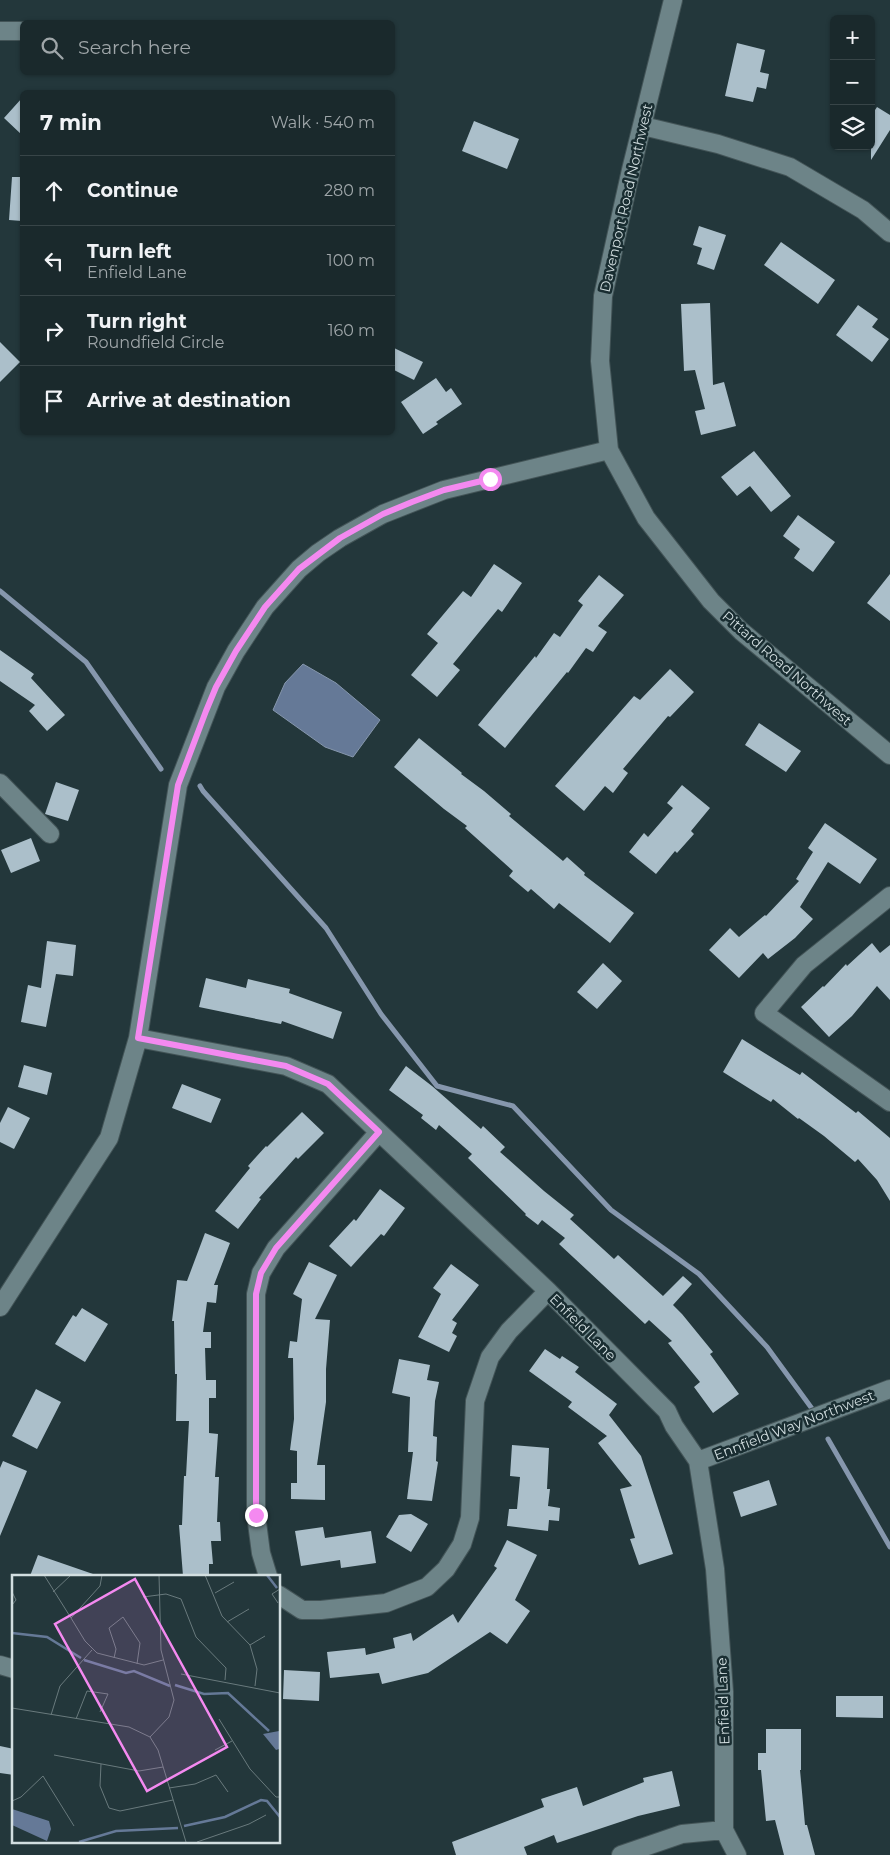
<!DOCTYPE html>
<meta charset="utf-8">
<style>
:root{--surface:#1a292c;--page:#273538;--text:#f1f3f6;--muted:#9fa6a9;--line:#384548}
body{margin:0;font-family:Montserrat,sans-serif;background:var(--page);color:var(--text)}
.controls{position:absolute;right:15px;top:15px;display:grid;overflow:hidden;border-radius:8px;box-shadow:0 1px 4px #0004}
.controls button{width:45px;height:45px;display:grid;place-items:center;padding:0;border:0;border-bottom:1px solid var(--line);background:var(--surface);color:var(--text);font:25px sans-serif}
.stop{position:absolute;width:15px;height:15px;margin:-11px;border:4px solid #f489f0;border-radius:50%;background:#fff}
.stop.end{background:#f489f0;border-color:#fff;box-shadow:0 1px 5px #0008}
.list{margin:0;padding:0;list-style:none}
h2{display:flex;justify-content:space-between;align-items:center;height:65px;margin:0;padding:0 20px;font-size:21px}
h2 small{font-size:16px;font-weight:400;color:var(--muted)}
.list li{display:grid;grid-template-columns:32px 1fr auto;gap:15px;align-items:center;box-sizing:border-box;height:70px;padding:0 20px;border-top:1px solid var(--line)}
.list b{display:block;font-size:19px;white-space:nowrap}
.list p{margin:0;font-size:16px;white-space:nowrap;color:var(--muted)}
.list em{font-size:16px;font-style:normal;color:var(--muted)}
.icon{flex:none;width:28px;height:28px;fill:none;stroke:currentColor;stroke-width:2;stroke-linecap:round;stroke-linejoin:round}
.map{position:relative;flex:none;width:890px;height:1855px;overflow:hidden}
.search{position:absolute;background:var(--surface);box-shadow:0 1px 4px #0004;left:20px;top:20px;width:375px;height:55px;display:flex;align-items:center;gap:12px;box-sizing:border-box;padding:0 18px;border-radius:8px;color:var(--muted);font-size:19px}
.panel{position:absolute;background:var(--surface);box-shadow:0 1px 4px #0004;left:20px;top:90px;width:375px;height:345px;border-radius:8px}
.map>svg:first-child{display:block}
</style>
<div class="map">
<svg width="890" height="1855" viewBox="0 0 890 1855">
<rect width="100%" height="100%" fill="#23373b"/>
<path fill="#657997" stroke="#8697ad" d="M303 664 336 683 380 720 353 757 325 747 273 710 285 683Z"/>
<g fill="none" stroke-linecap="round" stroke-linejoin="round">
<path stroke="#8697ad" stroke-width="5" d="M0 591 86 662 161 769
M200 786 203 791 326 928 381 1014 437 1086 513 1106 611 1210 699 1274 767 1347 813 1410
M828 1439 890 1547"/>
</g>
<path fill="#abbfca" d="M737 43 765 50 760 72 769 74 766 89 757 87 753 102 725 96Z
M22 98V135L4 118Z
M877 107 890 115V130L871 160V116Z
M474 121 519 139 507 169 462 151Z
M12 177H22V221L9 220Z
M699 226 726 235 714 270 697 264 702 248 693 245Z
M781 242 835 280 818 304 764 265Z
M710 303 713 385 724 382 736 426 701 435 695 411 705 409 695 370 684 371 681 304Z
M858 305 878 319 872 327 889 339 872 362 836 335Z
M0 342 20 362 0 382Z
M392 347 423 362 414 380 392 369Z
M436 378 446 392 451 388 462 404 436 422 438 424 423 434 401 402Z
M754 451 791 496 771 512 750 486 737 496 721 477Z
M798 515 835 542 813 572 794 558 800 549 783 536Z
M494 564 522 583 502 612 498 609 453 664 460 670 437 697 411 675 438 643 427 634 463 591 471 597Z
M890 574V621L867 603Z
M599 575 624 595 598 626 607 632 593 652 586 648 568 673 567 672 505 748 478 725 535 656 536 658 554 633 560 637 583 605 578 601Z
M0 650 34 674 31 678 65 715 47 731 29 711 35 705 0 681Z
M670 669 694 692 670 717 668 716 623 769 628 773 613 793 605 786 584 811 555 786 634 696 640 700Z
M759 723 801 751 786 772 745 745Z
M419 738 462 773 461 774 484 791 511 814 509 816 563 861 567 857 585 873 584 875 634 913 610 943 559 903 554 909 531 889 528 892 509 876 513 871 465 828 467 826 444 809 394 767Z
M56 782 79 790 68 821 45 814Z
M682 785 710 808 691 831 694 834 677 853 675 851 656 874 629 852 644 833 648 837 673 808 667 803Z
M825 823 877 859 860 884 828 862 800 907 813 919 795 938 768 959 763 953 739 978 709 950 730 928 739 937 765 915 766 916 799 881 796 879 813 852 808 848Z
M31 838 40 861 11 873 1 850Z
M47 941 76 945 73 976 56 974 46 1027 21 1022 28 985 41 988Z
M872 943 880 953 890 945V1000L877 986 852 1016 829 1037 801 1007 823 986 824 987 846 964 847 966Z
M603 963 622 981 597 1009 577 992Z
M206 978 246 988 248 979 290 989 289 993 342 1012 333 1039 282 1021 281 1024 199 1007Z
M742 1039 800 1075 802 1072 856 1113 858 1111 890 1138V1201L877 1180 858 1159 855 1162 824 1136 799 1118 798 1119 773 1099 771 1102 723 1072Z
M24 1065 52 1073 47 1095 18 1087Z
M406 1066 432 1086 481 1129 483 1126 505 1147 500 1152 544 1191 574 1215 570 1219 614 1259 618 1255 663 1296 683 1276 692 1284 673 1305 682 1314 713 1352 710 1354 739 1394 713 1413 694 1387 700 1382 668 1343 672 1341 649 1320 645 1324 559 1244 565 1238 542 1220 538 1225 525 1215 526 1214 468 1158 472 1154 439 1125 436 1130 421 1118 423 1115 389 1090Z
M182 1084 221 1099 211 1123 172 1108Z
M8 1107 30 1118 14 1149 0 1142V1123Z
M302 1112 324 1133 298 1159 296 1157 259 1198 261 1199 238 1229 215 1211 250 1168 248 1166 266 1146 267 1147Z
M380 1189 405 1208 384 1236 381 1234 351 1267 329 1246 354 1219 356 1221Z
M205 1233 230 1243 214 1285H218L216 1303 207 1302 203 1332H211V1348H205L206 1380H216V1398H209V1433L218 1434 215 1477H219L217 1522H220L221 1541H211L213 1564H209V1576H183L179 1525H182L184 1476H186L189 1421H176L177 1374H175L174 1321H172L177 1280 187 1281Z
M309 1262 337 1275 315 1319 330 1320 326 1369V1402L317 1465H325V1500L291 1499V1483H297V1451L290 1450 294 1419 293 1358H288L290 1341 297 1342 302 1299 293 1294Z
M451 1264 479 1285 452 1320 457 1323 452 1333 457 1336 449 1352 418 1337 441 1294 433 1288Z
M82 1308 108 1324 85 1362 55 1344 73 1315 76 1317Z
M545 1349 560 1359 562 1356 579 1367 575 1372 617 1404 609 1415 641 1456 673 1554 639 1565 630 1539 635 1538 620 1489 632 1486 598 1443 607 1436 568 1407 572 1402 529 1371Z
M399 1359 430 1365 427 1380 439 1382 435 1401 433 1436 437 1437 436 1461 438 1462 432 1501 407 1499 413 1452H408L410 1397 392 1393Z
M36 1389 61 1402 37 1449 12 1436Z
M512 1445 549 1448 547 1489H550L548 1506 560 1508 559 1521 549 1520 548 1531 507 1526 509 1509H517L520 1477 510 1476Z
M3 1461 27 1471 0 1536V1468Z
M769 1480 777 1505 741 1517 733 1492Z
M411 1514 428 1524 411 1552 386 1537 399 1515Z
M323 1527 325 1538 371 1531 376 1563 341 1568 340 1560 301 1566 295 1531Z
M507 1540 537 1555 515 1600 530 1611 507 1644 490 1632 428 1673 382 1684 379 1673 330 1678 327 1652 365 1648 366 1655 395 1648 393 1638 411 1633 413 1641 453 1614 458 1623 497 1568 494 1566Z
M38 1555 93 1574V1576H30Z
M284 1670 320 1672 319 1701 283 1699Z
M836 1696H883V1718L836 1717Z
M766 1729H801V1770H800L805 1825H807L815 1855H784L775 1820 766 1821 761 1770H758V1753H766Z
M0 1746 14 1749V1775L0 1773Z
M672 1771 680 1806 638 1816 557 1843 554 1835 524 1847 527 1855H456L452 1842 544 1807 541 1799 577 1787 583 1806 644 1782 643 1778Z"/>
<g fill="none" stroke-linecap="round" stroke-linejoin="round">
<g stroke="#435457" stroke-width="20">
<path id="minor" d="M0 31H22
M643 126 718 144 790 167 863 210 890 233
M609 450 646 518 711 601 741 631 890 755
M0 783 50 834
M890 896 804 965 764 1013 890 1102
M138 1038 286 1066 328 1084 548 1291 667 1411 674 1426 698 1461 715 1569 724 1692V1830
M0 1307 109 1138 138 1038 178 785 216 687 236 651 265 607 299 569 318 553 340 538 383 514 444 490 609 450 600 361 603 296 631 170 673 0
M698 1461 890 1389
M268 1576 261 1553 256 1515V1294L261 1273 276 1248 379 1132
M279 1595 302 1610H321L386 1603 427 1587 446 1569 462 1544 470 1518 475 1401 490 1357 509 1331 548 1291
M0 1665 14 1669
M621 1855 682 1834 724 1830 737 1855"/>
</g>
<use href="#minor" stroke="#6d8488" stroke-width="18"/>
</g>
<g fill="none" stroke-linecap="round" stroke-linejoin="round">
<path stroke="#f489f0" stroke-width="6" d="M256 1515V1294L261 1273 276 1248 379 1132 328 1084 286 1066 138 1038 178 785 206 711 216 687 236 651 265 607 299 569 340 538 383 514 412 502 444 490 490 479"/>
</g>
<g text-anchor="middle" dominant-baseline="central" stroke-width="5" stroke-linejoin="round" paint-order="stroke">
<g font-size="14" fill="#d2dee0" stroke="#192d31">
<text transform="translate(626 198) rotate(-77)">Davenport Road Northwest</text>
<text transform="translate(787 668) rotate(41)">Pittard Road Northwest</text>
<text transform="translate(583 1327) rotate(45)">Enfield Lane</text>
<text transform="translate(794 1425) rotate(-21)">Ennfield Way Northwest</text>
<text transform="translate(723 1701) rotate(-92)">Enfield Lane</text>
</g>
</g>
<g transform="translate(12 1575)">
<rect width="268" height="268" fill="#23373b"/>
<path d="M267 156V174L264 175 251 159ZM0 234 37 246 39 254 35 266 0 250Z" fill="#657997"/>
<path fill="none" stroke="#657997" stroke-width="2.5" d="M255 0 265 13M0 58 35 62 69 83M72 85 114 98 122 96 158 111M163 110 192 119 216 118 257 156M172 251 213 242 249 225 255 226 268 242M67 267 104 256 166 253"/>
<path fill="none" stroke="#697a7d" stroke-width="1" d="M32 0 59 43 88 11 90 0M147 0 149 75 162 125 157 142 138 162 146 175 174 267M193 0 210 41 238 70 245 94 243 111M0 17 4 25 0 30M41 17 59 0M203 18 222 7M131 22 154 19 169 24 184 62 214 93 213 105M266 28 260 19 268 14M59 43 73 66 85 78 132 90 151 85M215 47 237 34M238 70 253 61M102 83 104 74 97 53 111 42 128 68 125 89M169 99 268 118M0 133 117 152 138 162M39 140 48 111 80 75M64 144 75 116 96 119 88 137M207 144 238 194 264 222H268M203 175 220 166M42 180 127 196 151 192M89 189 88 211 97 233 108 236 161 225M157 213 183 209 204 200 216 217M0 226 9 222 31 201 62 251M185 267 237 249 254 240"/>
<path fill="#f489f0" fill-opacity="0.15" stroke="#f489f0" stroke-width="2.5" d="M123 4 215 172 135 216 43 49Z"/>
<rect width="268" height="268" fill="none" stroke="#d2dee0" stroke-width="2.5"/>
</g>
</svg>
<div class="controls">
<button>+</button>
<button>−</button>
<button><svg class="icon" aria-label="layers" viewBox="0 0 24 24"><path d="M12 4l9 5-9 5-9-5zM3 14l9 5 9-5"/></svg></button>
</div>
<div class="stop" style="left:490px;top:479px"></div>
<div class="stop end" style="left:256px;top:1515px"></div>
<div class="search"><svg class="icon" aria-label="search" viewBox="0 0 24 24"><circle cx="10" cy="10" r="6"/><path d="M15 15l6 6"/></svg>Search here</div>
<section class="panel">
<h2>7 min<small>Walk · 540 m</small></h2>
<ul class="list">
<li><svg class="icon" aria-label="ahead" viewBox="0 0 24 24"><path d="M12 20V5M6 11l6-6 6 6"/></svg><div><b>Continue</b></div><em>280 m</em></li>
<li><svg class="icon" aria-label="left" viewBox="0 0 24 24"><path d="M17 20v-9H6M10 6l-5 5 5 5"/></svg><div><b>Turn left</b><p>Enfield Lane</p></div><em>100 m</em></li>
<li><svg class="icon" aria-label="right" viewBox="0 0 24 24"><path d="M7 20v-9h11M14 6l5 5-5 5"/></svg><div><b>Turn right</b><p>Roundfield Circle</p></div><em>160 m</em></li>
<li><svg class="icon" aria-label="arrive" viewBox="0 0 24 24"><path d="M6 21V4h12l-3 4 3 4H6"/></svg><div><b>Arrive at destination</b></div></li>
</ul>
</section>
</div>
